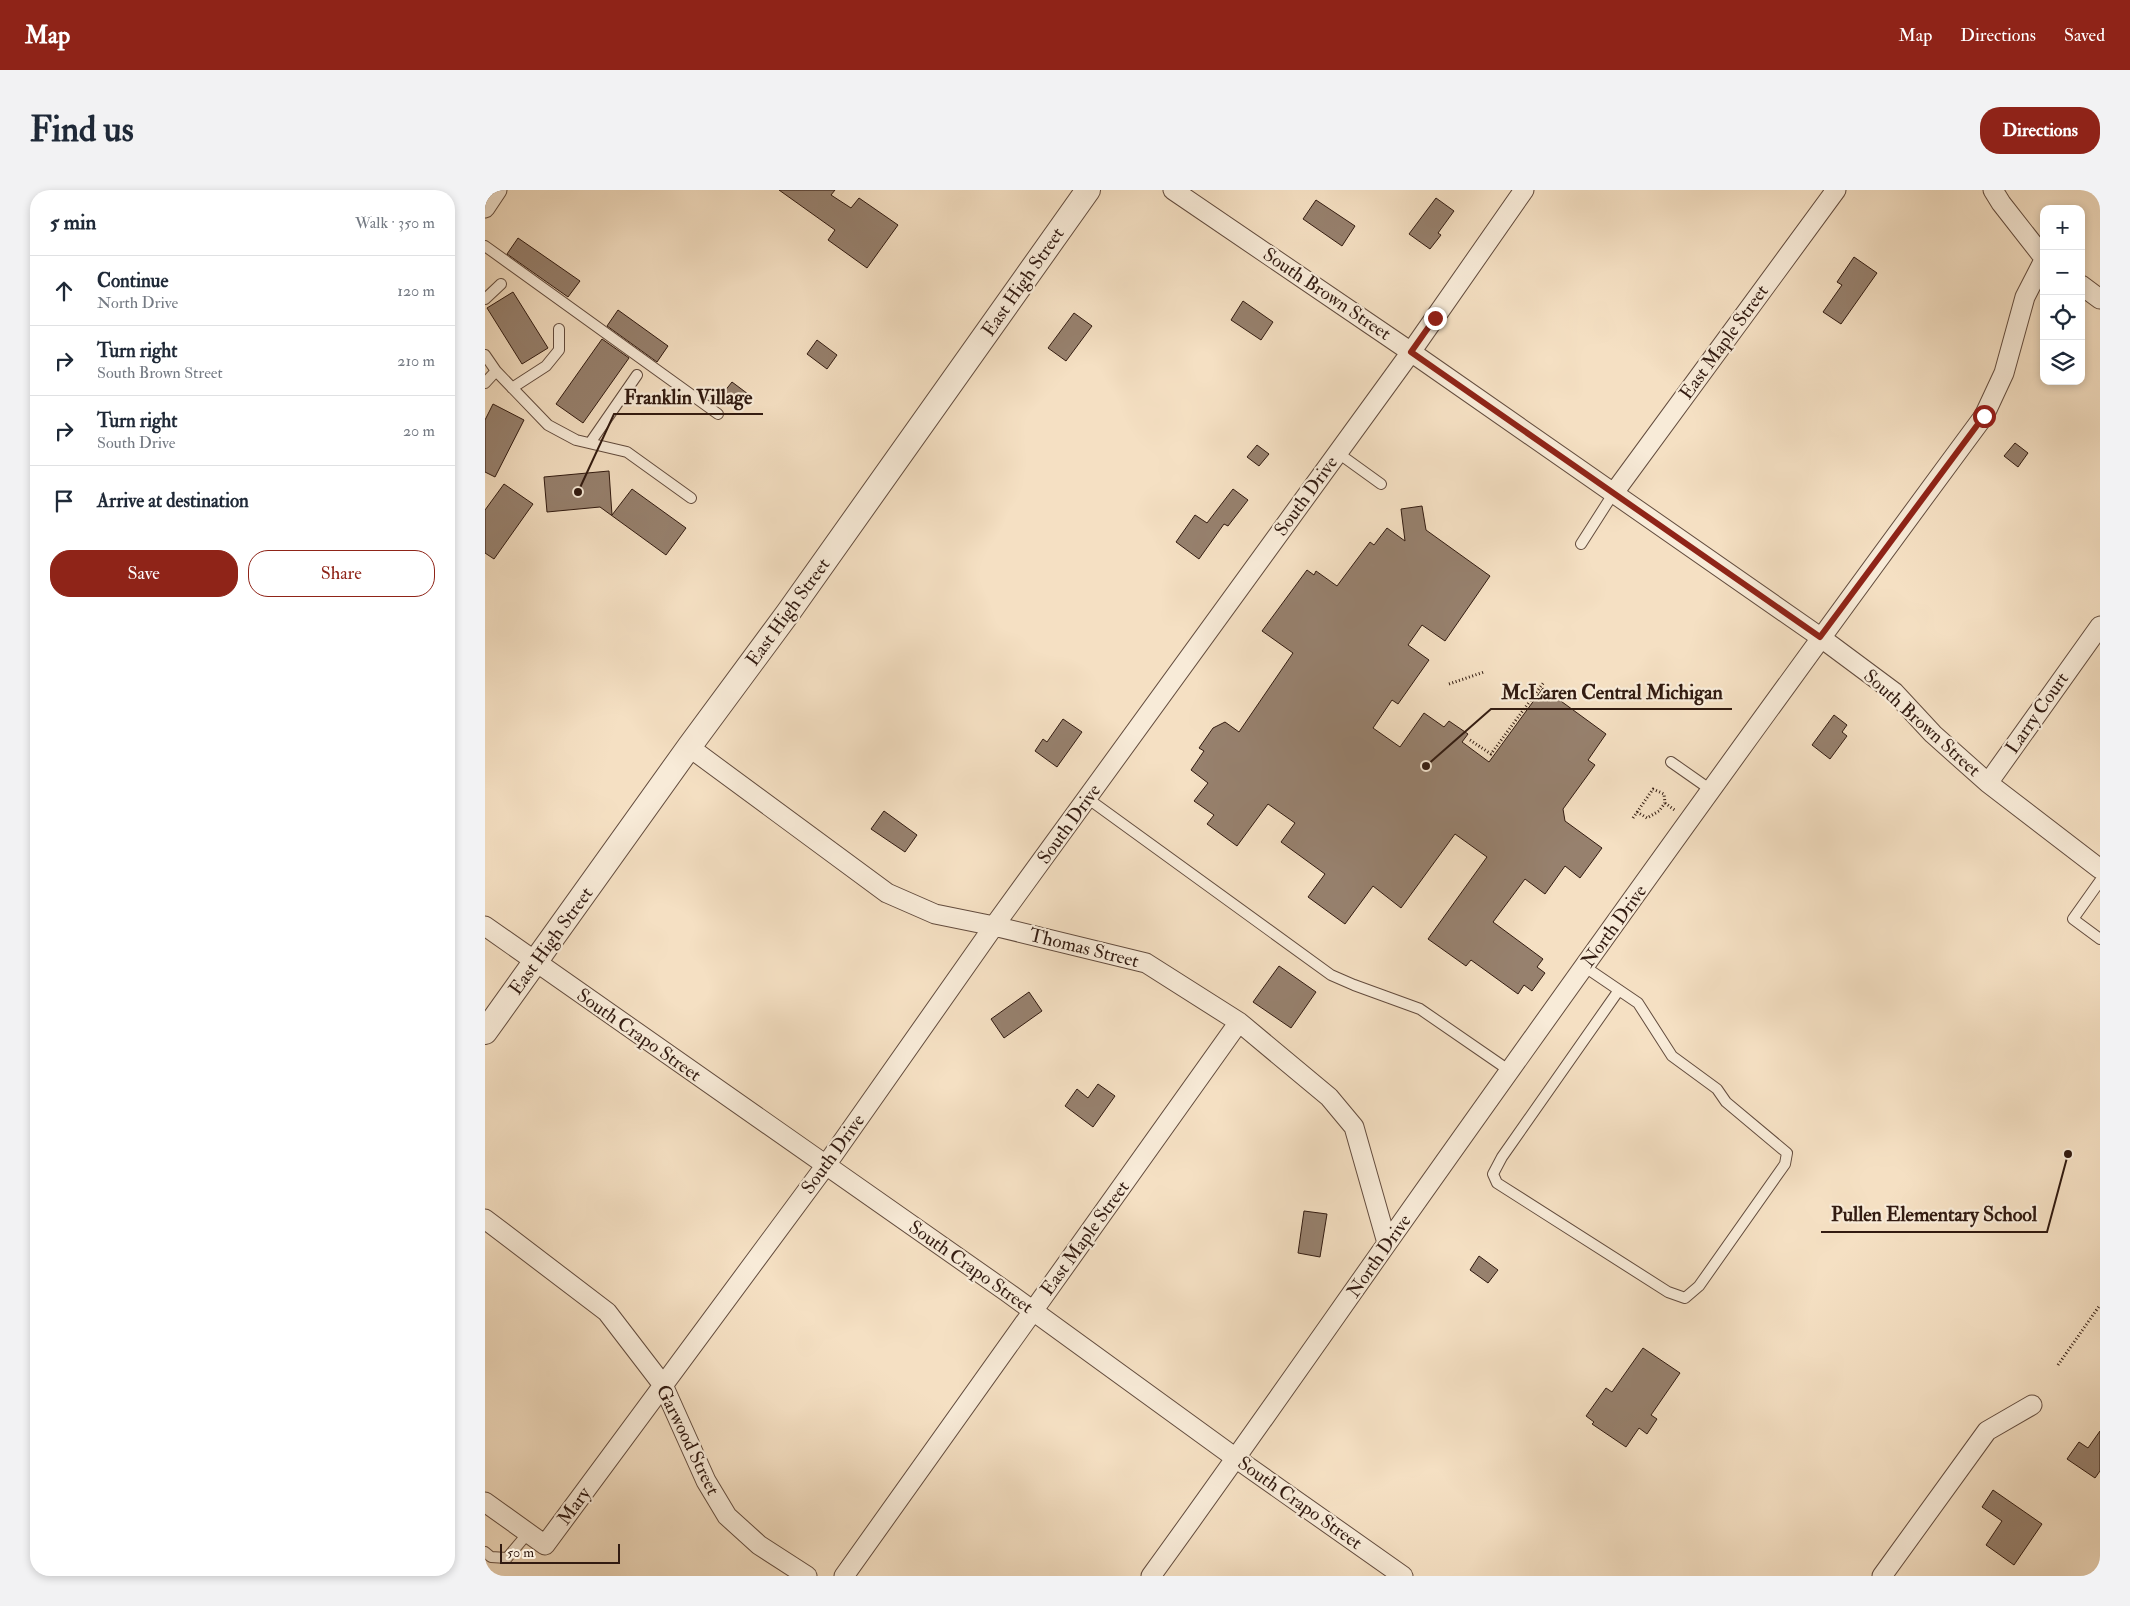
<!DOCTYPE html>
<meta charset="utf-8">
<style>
:root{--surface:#fff;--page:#f2f2f3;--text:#1f2937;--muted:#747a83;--line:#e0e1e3;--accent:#8f2418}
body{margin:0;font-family:"IM FELL Double Pica",serif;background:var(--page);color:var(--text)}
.controls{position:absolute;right:15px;top:15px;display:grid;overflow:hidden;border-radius:10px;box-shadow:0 2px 8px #0003}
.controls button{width:45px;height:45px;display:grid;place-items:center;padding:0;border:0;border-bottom:1px solid var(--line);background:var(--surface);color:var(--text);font:25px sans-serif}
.scale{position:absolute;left:15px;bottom:12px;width:120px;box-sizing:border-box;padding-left:5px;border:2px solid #321b11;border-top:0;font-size:14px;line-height:18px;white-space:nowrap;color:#321b11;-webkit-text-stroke:4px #f8ebd8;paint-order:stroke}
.stop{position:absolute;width:15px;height:15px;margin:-11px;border:4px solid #8f2418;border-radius:50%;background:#fff}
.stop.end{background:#8f2418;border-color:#fff;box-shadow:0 1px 5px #0008}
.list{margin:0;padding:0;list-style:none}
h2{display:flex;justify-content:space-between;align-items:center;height:65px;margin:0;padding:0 20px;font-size:21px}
h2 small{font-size:16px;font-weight:400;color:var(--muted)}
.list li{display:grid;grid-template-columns:32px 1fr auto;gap:15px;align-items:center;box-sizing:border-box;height:70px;padding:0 20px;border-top:1px solid var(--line)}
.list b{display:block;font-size:19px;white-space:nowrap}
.list p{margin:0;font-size:16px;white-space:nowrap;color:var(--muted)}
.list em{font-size:16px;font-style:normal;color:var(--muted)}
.actions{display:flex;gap:10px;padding:15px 20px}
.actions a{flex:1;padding:11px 0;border:1px solid var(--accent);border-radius:20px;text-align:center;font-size:18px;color:var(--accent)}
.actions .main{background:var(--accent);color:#fff}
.icon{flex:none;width:28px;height:28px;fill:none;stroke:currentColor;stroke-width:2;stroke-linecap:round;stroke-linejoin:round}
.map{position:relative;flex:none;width:1615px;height:1386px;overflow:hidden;border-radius:20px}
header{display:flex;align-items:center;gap:30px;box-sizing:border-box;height:70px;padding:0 25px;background:var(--accent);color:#fff}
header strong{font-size:24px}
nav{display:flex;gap:28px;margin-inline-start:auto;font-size:18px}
.intro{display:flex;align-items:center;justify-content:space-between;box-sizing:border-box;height:120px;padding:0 30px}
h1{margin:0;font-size:35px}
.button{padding:12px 22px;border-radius:20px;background:var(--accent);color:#fff;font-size:18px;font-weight:700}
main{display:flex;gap:30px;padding:0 30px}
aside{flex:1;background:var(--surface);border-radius:20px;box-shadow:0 2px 8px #0003}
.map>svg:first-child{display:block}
</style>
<header>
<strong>Map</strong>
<nav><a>Map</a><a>Directions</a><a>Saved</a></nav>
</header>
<div class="intro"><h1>Find us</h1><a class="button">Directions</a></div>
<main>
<aside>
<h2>5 min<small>Walk · 350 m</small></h2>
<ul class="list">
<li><svg class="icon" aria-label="ahead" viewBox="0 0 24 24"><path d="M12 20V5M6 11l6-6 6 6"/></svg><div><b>Continue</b><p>North Drive</p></div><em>120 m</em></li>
<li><svg class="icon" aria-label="right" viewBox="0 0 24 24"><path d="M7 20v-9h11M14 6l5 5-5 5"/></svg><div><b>Turn right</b><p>South Brown Street</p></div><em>210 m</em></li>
<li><svg class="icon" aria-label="right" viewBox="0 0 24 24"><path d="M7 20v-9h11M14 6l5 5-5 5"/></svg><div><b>Turn right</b><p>South Drive</p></div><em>20 m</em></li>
<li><svg class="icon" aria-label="arrive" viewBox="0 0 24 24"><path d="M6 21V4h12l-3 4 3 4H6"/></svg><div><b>Arrive at destination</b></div></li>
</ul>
<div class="actions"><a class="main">Save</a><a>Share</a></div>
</aside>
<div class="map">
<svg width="1615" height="1386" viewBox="0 0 1615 1386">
<rect width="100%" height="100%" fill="#f5e0c3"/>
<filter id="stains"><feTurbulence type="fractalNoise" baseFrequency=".004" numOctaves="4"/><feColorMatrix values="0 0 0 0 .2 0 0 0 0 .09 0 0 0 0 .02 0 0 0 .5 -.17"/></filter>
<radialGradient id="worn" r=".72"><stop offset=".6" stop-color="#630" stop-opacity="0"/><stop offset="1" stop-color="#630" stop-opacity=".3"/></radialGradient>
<path fill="#97816e" stroke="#321b11" d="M294 0H350L346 5 366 18 374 8 413 35 382 78 343 50 350 40Z
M951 8 969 21 953 43 956 45 945 59 924 44Z
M831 10 870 36 857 56 818 29Z
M33 48 95 91 83 107 22 64Z
M1369 67 1392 83 1356 134 1338 122 1357 95 1352 92Z
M28 102 63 158 37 174 2 118Z
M758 111 788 132 776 150 746 130Z
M133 120 183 156 172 172 122 136Z
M589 123 607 136 581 171 563 158Z
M117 149 144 168 98 233 71 214Z
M332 150 352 165 342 179 322 164Z
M247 192 263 204 252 219 235 207Z
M8 214 39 230 10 287 0 282V230Z
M1530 253 1543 263 1533 277 1519 266Z
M772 255 784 264 774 276 762 267Z
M124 281 127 325 147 299 201 338 181 365 115 317 62 322 59 287Z
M19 294 48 314 9 369 0 363V320Z
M748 299 763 310 743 336 739 334 714 369 691 352 710 325 722 333Z
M937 316 941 340 1005 386 960 451 937 435 923 455 944 470 913 514 907 510 888 538 915 557 939 523 959 537 964 531 983 544 977 552 1004 572 1058 498 1121 544 1103 570 1110 575 1078 619 1080 631 1117 658 1095 688 1080 676 1060 704 1040 689 1008 732 1058 769 1052 777 1060 783 1047 801 1039 795 1033 804 986 770 981 776 943 749 1002 667 970 644 916 718 888 696 860 734 823 707 840 684 796 652 810 633 783 614 752 656 722 634 729 625 709 611 723 593 706 580 719 561 714 558 728 538 740 532 754 542 808 463 777 441 822 380 829 385 831 381 852 396 885 352 889 355 902 338 920 351 916 319Z
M1349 525 1362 535 1357 542 1362 546 1345 569 1327 555Z
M578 529 597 542 572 577 550 561 558 549 562 552Z
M399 621 432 645 420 662 386 639Z
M794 776 831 802 806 838 768 812Z
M544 802 557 821 519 848 506 829Z
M613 894 630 906 608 937 580 916 592 899 603 908Z
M819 1021 842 1024 835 1067 813 1063Z
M994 1066 1013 1080 1003 1093 985 1080Z
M1158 1158 1195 1183 1166 1225 1172 1229 1162 1244 1154 1238 1141 1257 1107 1234 1109 1232 1101 1226 1121 1198 1127 1202Z
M1615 1241V1281L1610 1288 1582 1269 1594 1252 1603 1258Z
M1508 1300 1557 1334 1529 1375 1501 1355 1517 1331 1497 1317Z"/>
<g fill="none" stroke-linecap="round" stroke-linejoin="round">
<g stroke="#634c3e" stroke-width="12">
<path id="service" d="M0 56 233 224
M0 109 16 94
M0 165 11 181 63 235 91 250 142 262 206 308
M0 193 11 181
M27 198 61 176 74 160V139
M105 253 152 185
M853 263 896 294
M1096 354 1128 304
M1186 572 1226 600
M602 608 846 785 869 795 935 819 1025 881
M1615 691 1588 729 1615 749
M1100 777 1153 813 1187 866 1232 899 1241 912 1302 963 1300 974 1214 1096 1200 1108 1183 1102 1012 993 1008 984 1017 967 1134 800
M0 1362 6 1367 22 1368 43 1343"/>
</g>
<g stroke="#634c3e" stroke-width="21">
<path id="minor" d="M688 0 926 162 1335 447 1409 502 1448 544 1503 593 1615 679
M1508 0 1516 13 1559 68
M0 18 12 0
M1596 95 1615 109
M1128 304 1351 0
M204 557 402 703 450 724 509 736 661 773 754 832 844 907 869 937 902 1053
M1503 593 1615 436
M0 736 522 1102 752 1269 918 1386
M0 1029 122 1122 178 1195 221 1291 242 1326 274 1355 322 1386
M0 1312 60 1355 341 975 509 736 926 162 1039 0
M359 1386 754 832
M666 1386C746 1276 824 1164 903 1052 1099 775 1297 499 1499 226L1519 183 1540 107 1559 70
M1397 1386 1502 1241 1547 1215"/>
</g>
<g stroke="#634c3e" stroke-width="26">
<path id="tertiary" d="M0 842 204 557 303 423 603 0"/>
</g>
<path stroke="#321b11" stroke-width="3" stroke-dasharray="1 2.5" stroke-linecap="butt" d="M964 494 999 482
M985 550 1006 564 1059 492
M1180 613 1191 621
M1148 628 1168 599 1179 604 1180 613 1174 621 1162 628 1152 622
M1573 1175 1615 1115"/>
<use href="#service" stroke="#f8ebd8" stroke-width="10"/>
<use href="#minor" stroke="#f8ebd8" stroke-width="19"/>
<use href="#tertiary" stroke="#f8ebd8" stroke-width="24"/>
</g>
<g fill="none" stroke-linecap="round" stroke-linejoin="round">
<path stroke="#8f2418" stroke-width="6" d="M950 128 926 162 1335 447 1499 226"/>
</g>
<g text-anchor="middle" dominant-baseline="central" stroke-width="4.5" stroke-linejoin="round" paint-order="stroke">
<g font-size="19" fill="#321b11" stroke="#f8ebd8">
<text transform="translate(538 92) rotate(-55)">East High Street</text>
<text transform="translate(842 104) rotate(34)">South Brown Street</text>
<text transform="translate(1239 152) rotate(-54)">East Maple Street</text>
<text transform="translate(821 306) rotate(-54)">South Drive</text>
<text transform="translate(303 422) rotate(-54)">East High Street</text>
<text transform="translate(1552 523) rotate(-55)">Larry Court</text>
<text transform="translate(1437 533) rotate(42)">South Brown Street</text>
<text transform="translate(584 634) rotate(-54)">South Drive</text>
<text transform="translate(1129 736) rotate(-54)">North Drive</text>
<text transform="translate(66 751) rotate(-54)">East High Street</text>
<text transform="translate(599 758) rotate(14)">Thomas Street</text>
<text transform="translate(154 845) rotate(35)">South Crapo Street</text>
<text transform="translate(348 964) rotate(-54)">South Drive</text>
<text transform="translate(600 1048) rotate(-54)">East Maple Street</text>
<text transform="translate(894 1066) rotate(-55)">North Drive</text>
<text transform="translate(486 1077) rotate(35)">South Crapo Street</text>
<text transform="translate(203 1250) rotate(64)">Garwood Street</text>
<text transform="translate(815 1313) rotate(35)">South Crapo Street</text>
<text transform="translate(89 1316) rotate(-54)">Mary</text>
</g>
</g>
<path fill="none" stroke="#321b11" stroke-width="2" d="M93 302L129 224H278M941 576L1006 519H1247M1583 964L1562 1042H1336"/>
<g fill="#321b11" stroke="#f8ebd8" stroke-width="2">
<circle cx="93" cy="302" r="5"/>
<circle cx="941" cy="576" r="5"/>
<circle cx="1583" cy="964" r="5"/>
</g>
<g font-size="20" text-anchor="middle" font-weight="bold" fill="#321b11" stroke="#f8ebd8" stroke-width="4.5" stroke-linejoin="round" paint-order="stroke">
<text x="203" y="214">Franklin Village</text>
<text x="1127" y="509">McLaren Central Michigan</text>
<text x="1449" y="1031">Pullen Elementary School</text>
</g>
<rect width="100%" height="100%" filter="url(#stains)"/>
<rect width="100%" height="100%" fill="url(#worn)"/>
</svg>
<div class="controls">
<button>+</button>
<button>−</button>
<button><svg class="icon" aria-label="locate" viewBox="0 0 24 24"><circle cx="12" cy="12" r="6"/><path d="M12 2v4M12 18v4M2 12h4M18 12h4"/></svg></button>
<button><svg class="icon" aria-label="layers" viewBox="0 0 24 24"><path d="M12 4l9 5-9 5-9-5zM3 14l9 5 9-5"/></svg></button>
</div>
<div class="scale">50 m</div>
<div class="stop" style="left:1499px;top:226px"></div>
<div class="stop end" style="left:950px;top:128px"></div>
</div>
</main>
